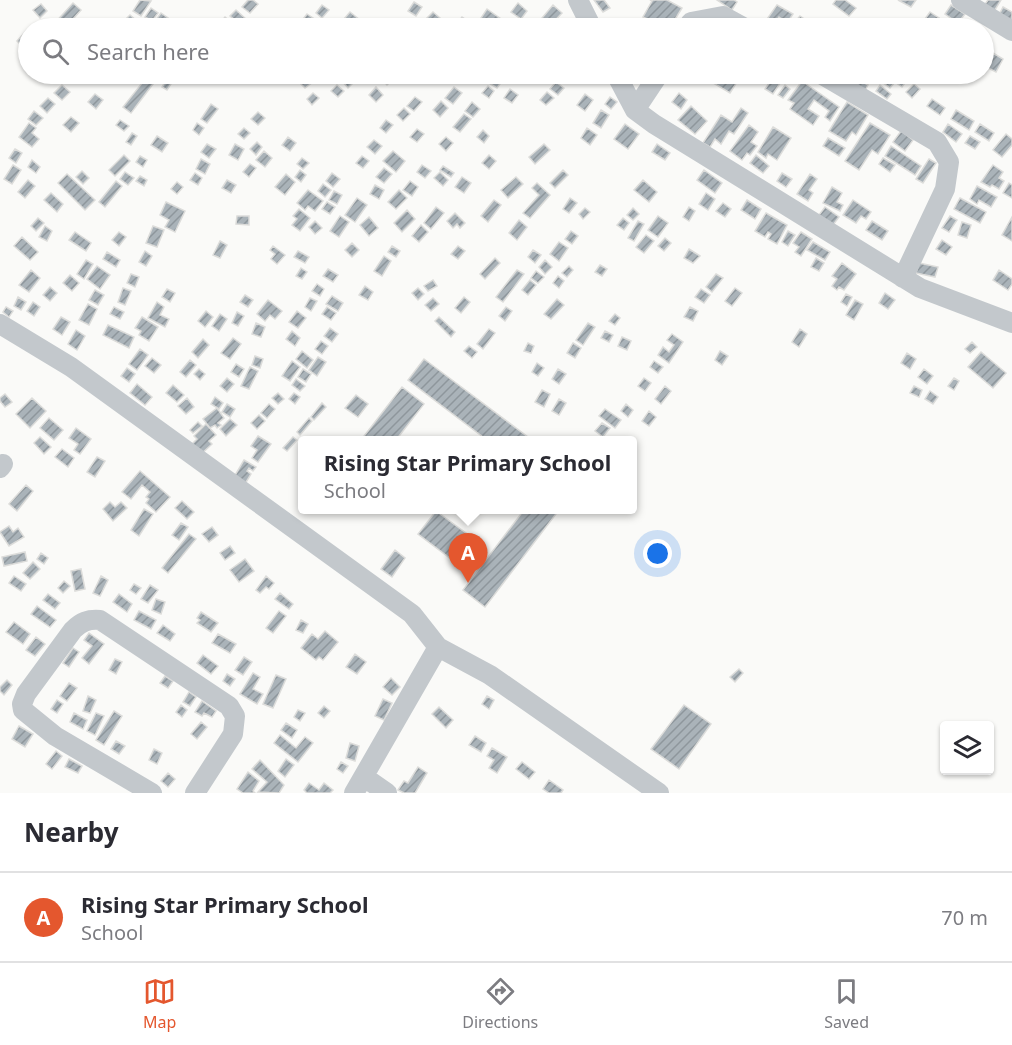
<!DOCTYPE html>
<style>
:root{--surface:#fff;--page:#f7f7f7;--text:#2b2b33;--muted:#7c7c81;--line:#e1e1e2;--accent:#e4572e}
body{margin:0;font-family:"Noto Sans",sans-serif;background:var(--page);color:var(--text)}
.controls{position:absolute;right:18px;bottom:18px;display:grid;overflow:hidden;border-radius:6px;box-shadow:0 2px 4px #0004}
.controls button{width:54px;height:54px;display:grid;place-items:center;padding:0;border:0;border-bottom:2px solid var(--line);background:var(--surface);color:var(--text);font:30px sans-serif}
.you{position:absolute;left:658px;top:554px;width:21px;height:21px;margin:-15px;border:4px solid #fff;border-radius:50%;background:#1a73e8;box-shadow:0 0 0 9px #1a73e833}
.badge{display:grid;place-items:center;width:39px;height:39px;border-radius:50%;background:var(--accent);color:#fff;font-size:20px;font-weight:700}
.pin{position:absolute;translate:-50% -50px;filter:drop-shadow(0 2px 3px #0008)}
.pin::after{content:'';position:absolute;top:32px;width:21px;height:18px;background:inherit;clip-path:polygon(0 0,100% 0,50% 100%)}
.popup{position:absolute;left:298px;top:436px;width:339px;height:78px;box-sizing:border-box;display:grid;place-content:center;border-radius:6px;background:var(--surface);filter:drop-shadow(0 2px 4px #0005);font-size:20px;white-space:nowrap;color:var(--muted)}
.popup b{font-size:22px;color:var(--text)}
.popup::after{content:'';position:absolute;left:50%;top:100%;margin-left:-12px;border:12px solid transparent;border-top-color:var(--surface)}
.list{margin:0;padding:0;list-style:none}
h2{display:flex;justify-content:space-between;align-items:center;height:78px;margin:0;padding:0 24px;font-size:26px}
h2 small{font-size:20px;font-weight:400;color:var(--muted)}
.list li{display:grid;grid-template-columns:39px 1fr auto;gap:18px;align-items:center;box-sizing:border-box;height:90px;padding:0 24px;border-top:2px solid var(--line)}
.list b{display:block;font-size:22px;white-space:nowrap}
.list p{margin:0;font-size:20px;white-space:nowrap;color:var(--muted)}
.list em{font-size:20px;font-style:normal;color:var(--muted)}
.icon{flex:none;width:33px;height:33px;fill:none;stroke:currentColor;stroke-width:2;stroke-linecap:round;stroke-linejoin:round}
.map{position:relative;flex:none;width:1012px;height:793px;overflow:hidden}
.search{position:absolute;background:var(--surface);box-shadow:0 2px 4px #0004;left:18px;right:18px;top:18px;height:66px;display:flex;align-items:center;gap:15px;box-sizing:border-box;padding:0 21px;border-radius:33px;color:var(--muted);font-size:22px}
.sheet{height:168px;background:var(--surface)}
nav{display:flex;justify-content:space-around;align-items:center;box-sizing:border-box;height:84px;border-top:2px solid var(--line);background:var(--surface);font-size:16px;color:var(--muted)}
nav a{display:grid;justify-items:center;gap:3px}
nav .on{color:var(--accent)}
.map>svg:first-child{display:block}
</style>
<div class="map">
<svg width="1012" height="793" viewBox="0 0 1012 793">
<defs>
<pattern id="building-hatch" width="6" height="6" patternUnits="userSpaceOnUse" patternTransform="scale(1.5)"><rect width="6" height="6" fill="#aab3b9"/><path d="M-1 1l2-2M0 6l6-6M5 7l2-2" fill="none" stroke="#8e969c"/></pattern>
</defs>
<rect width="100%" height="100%" fill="#fafaf8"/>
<path fill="url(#building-hatch)" stroke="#dcdcda" stroke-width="1.5" d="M140 0 151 1 141 16 133 11Z
M248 0H253L258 4 250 13 242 7Z
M594 0H604L610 8 603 12Z
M650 0H667L682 8 671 26 661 21 658 25 643 17 652 1Z
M717 0H734L737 2 732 10Z
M836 0H845L856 8 849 16 833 4Z
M898 0H916L911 7Z
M988 0H1001L993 13 983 7Z
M414 2 422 7 416 16 408 11Z
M73 3 81 10 65 28H59L54 24Z
M518 3 527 11 521 19 511 12Z
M41 4 47 11 40 18 33 10Z
M322 5 329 10 322 18 316 13Z
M553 5 562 13 548 28H541L537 24Z
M777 5 793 14 787 23 779 17 772 27 765 22Z
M951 5 965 14 958 23 945 14Z
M1003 7 1012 12V22L999 15Z
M151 8 158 13 152 21 145 17Z
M487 9 511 26 509 28H489L491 25 481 18Z
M236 10 247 20 242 26 230 16Z
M350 12 365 24 361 28H340L338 26Z
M433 12 440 18 433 25 426 19Z
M930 12 939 18 931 28 922 23Z
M161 13 168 18 162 26 155 21Z
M307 14 319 22 314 28H309L300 23Z
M130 15 137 21 131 28 123 22Z
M800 16 813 25 810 28H802L794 23Z
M225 17 236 27 235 28H216Z
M462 17 471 23 467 28H454Z
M636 19 650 28H629Z
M28 29V43L24 48 17 41Z
M993 53 1003 59 996 72 986 67Z
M385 74H391L395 77 387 85 381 78Z
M469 74 478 75 472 83 465 78Z
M562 74H575L568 83 560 77Z
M715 74H724L737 82 730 93 710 81Z
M775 74H786L773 94 765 89Z
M851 74H862L858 79 868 85 864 92 846 82Z
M886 74H897L907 80 902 87 895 82 890 88 881 81Z
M307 75 313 82 305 88 299 82Z
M349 75 355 81 348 88 342 81Z
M495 75 502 81 497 88 489 83Z
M168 77 173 81 167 90 162 87Z
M146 78 153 84 131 113 123 107Z
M802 81 839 107 830 121 825 117 829 111 814 100 808 109 819 116 813 125 790 109 794 103 788 100Z
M556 82 564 88 558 95 550 89Z
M914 84 920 89 912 98 906 92Z
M62 85 70 92 62 100 54 93Z
M337 85 344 91 338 97 331 91Z
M785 85 790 89 783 98 778 95Z
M880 85 891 94 887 99 876 91Z
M488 86 494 91 489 98 482 93Z
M376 87 383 95 376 102 369 95Z
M454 87 462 93 453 104 445 98Z
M510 89 518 95 512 103 504 98Z
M547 92 554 98 546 105 540 100Z
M313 93 319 98 312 105 307 99Z
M679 93 687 100 681 109 672 102Z
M95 94 103 100 96 109 88 102Z
M585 94 593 100 585 111 577 105Z
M415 97 422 102 414 111 407 106Z
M610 97 617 102 611 109 605 104Z
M48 98 55 104 47 113 40 106Z
M932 99 945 108 940 115 927 106Z
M441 101 448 108 440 117 433 110Z
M472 102 480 109 473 117 465 111Z
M847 102 868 115 856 135 852 132 846 141 829 131Z
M211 104 218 109 207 123 201 119Z
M691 106 707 121 695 134 678 120Z
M404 108 410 114 403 121 397 115Z
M741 108 748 113 734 134 729 131 721 144 715 139 710 147 703 143 721 115 732 122Z
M601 110 609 115 601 128 593 123Z
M956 110 974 121 969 130 951 119Z
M34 111 43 118 36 125 28 119Z
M258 112 265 118 258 125 251 119Z
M464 114 471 119 460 132 453 127Z
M71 117 79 123 71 132 63 125Z
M120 120 129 126 124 131 116 125Z
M386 120 393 125 386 133 380 128Z
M29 123 36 128 32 133 39 139 32 147 19 137Z
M197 123 204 128 199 135 193 130Z
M870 123 890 135 878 154 872 150 859 170 845 161Z
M625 124 639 134 628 149 614 139Z
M948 124 962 134 956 142 943 132Z
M980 124 994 133 989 141 975 132Z
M749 125 758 132 751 142 757 146 750 155 747 153 742 160 730 151Z
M773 127 791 138 777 160 768 154 766 158 758 152Z
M244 128 250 133 244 139 238 134Z
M587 128 597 135 590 145 581 138Z
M417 129 424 134 417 142 410 137Z
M483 130 489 136 484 143 477 137Z
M901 131 913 140 905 151 893 142Z
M132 133 137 136 131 145 126 142Z
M1006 134 1012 139V145L1002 157 993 150Z
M157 136 168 143 162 152 151 145Z
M970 136 980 142 975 149 965 143Z
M288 137 296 143 290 151 282 145Z
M446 137 453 143 446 151 439 144Z
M828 138 845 148 839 156 823 146Z
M374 140 382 146 375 154 367 147Z
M257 142 262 147 256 155 250 149Z
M207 144 216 149 209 158 201 152Z
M235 144 244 149 238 160 229 155Z
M544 144 550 150 535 164 529 157Z
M657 144 670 153 665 160 652 152Z
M891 146 921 166 915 175 885 156Z
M15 149 22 153 16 163 9 158Z
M264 151 272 158 265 167 256 160Z
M393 151 405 161 396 172 383 161Z
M124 155 130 161 115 176 109 170Z
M489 155 496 161 489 169 482 163Z
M756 155 769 166 763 173 750 163Z
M140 156 147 160 143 167 136 162Z
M362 156 369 161 363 168 356 163Z
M302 158 309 163 303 169 297 164Z
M883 158 895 165 890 172 879 164Z
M201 159 210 164 205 174 196 169Z
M929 159 936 163 923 183 916 179Z
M32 160 40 167 36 173 28 167Z
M250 164 256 168 249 177 243 172Z
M13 165 21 170 12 184 4 179Z
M422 165 431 171 425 178 417 172Z
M993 165 1003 172 999 178 1004 181 999 189 992 185 990 187 981 182Z
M443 166 454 173 451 177 440 170Z
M384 168 392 174 384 183 376 177Z
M300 170 306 175 301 182 295 177Z
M563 170 568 175 555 188 550 183Z
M704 170 722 183 715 193 697 180Z
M82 171 89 178 83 184 76 177Z
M125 172 134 178 128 185 120 179Z
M440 172 448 180 443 186 434 178Z
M195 173 202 178 198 185 190 180Z
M332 173 340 179 333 187 326 181Z
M782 173 792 179 786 187 777 181Z
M67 174 95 200 85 210 58 183Z
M286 174 295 182 285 195 275 187Z
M810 174 817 179 809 190 813 193 808 201 797 194Z
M140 176 147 180 144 186 136 181Z
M462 177 471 183 464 193 455 187Z
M516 177 523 184 508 198 501 190Z
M28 180 35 186 25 198 18 192Z
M227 180 236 185 231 193 222 188Z
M643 180 657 192 649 202 634 190Z
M116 181 122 186 105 207 99 202Z
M410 181 418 187 412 196 403 190Z
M177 182 183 187 177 194 171 189Z
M537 183 550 195 530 218 523 213 539 195 532 188Z
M1009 183 1012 185V198L1003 193Z
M323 184 331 190 325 197 318 191Z
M375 185 384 190 379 199 370 194Z
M977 186 997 197 991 207 979 200 977 204 970 199Z
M832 187 842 193 837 202 843 205 840 211 823 203Z
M308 190 323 201 315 211 308 206 305 210 297 203Z
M399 190 407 198 396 209 388 202Z
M334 191 342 195 337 204 329 200Z
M51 193 63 204 57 212 44 200Z
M706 193 715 199 708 210 699 204Z
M357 198 367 205 355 222 345 215Z
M570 198 577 203 569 213 563 209Z
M960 198 986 212 980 223 954 209Z
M494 200 501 205 488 222 481 216Z
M747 200 761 209 755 219 741 210Z
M853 200 871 212 866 219 861 216 856 223 843 215Z
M166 202 185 211 175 232 165 227 169 220 160 215Z
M327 202 335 207 330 214 322 209Z
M723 203 731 209 725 217 716 211Z
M436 207 444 213 431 229 424 223Z
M689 207 695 211 689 221 683 217Z
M825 207 839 217 833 225 819 215Z
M585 208 590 212 583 219 579 214Z
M633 208 639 214 633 220 627 215Z
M299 209 310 218 300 231 292 225 297 219 293 216Z
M407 210 415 219 402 232 394 223Z
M455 213 465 223 460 228 457 224 453 228 447 221Z
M766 213 787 225 777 244 768 239 771 234 768 232 765 237 755 231Z
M237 216H249V225L236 224Z
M340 216 349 222 339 237 330 231Z
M658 216 668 223 658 237 648 230Z
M950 216 957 220 949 232 942 228Z
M369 217 378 228 369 236 360 225Z
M1012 217V241L1002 235Z
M38 218 44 223 36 231 31 226Z
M623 218 629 223 624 230 617 225Z
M519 220 527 227 517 240 509 233Z
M315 221 322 228 315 234 309 227Z
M638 221 644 224 634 241 628 238Z
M872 221 888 231 882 240 866 230Z
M962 222 971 225 967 238 958 235Z
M421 225 428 232 419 242 412 236Z
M45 226 52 231 47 241 39 237Z
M153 226 164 230 157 247 146 243Z
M571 231 578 236 572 244 565 239Z
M788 231 795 235 788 246 782 242Z
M75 232 91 243 86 251 69 240Z
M119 232 126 237 119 246 112 240Z
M801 232 812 239 801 256 795 252 799 247 793 243Z
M646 235 654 241 644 253 636 247Z
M22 237 38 252 30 260 14 246Z
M665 238 671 243 664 251 658 246Z
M942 240 952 247 946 255 936 249Z
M220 241 227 245 220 258 213 255Z
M559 242 568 248 559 261 550 254Z
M813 242 830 252 825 260 807 250Z
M352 243 359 250 352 257 345 250Z
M273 246 285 255 277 264 271 259 275 254 270 250Z
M392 246 400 251 396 257 388 252Z
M458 246 465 251 458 259 451 254Z
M689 249 700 256 693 263 684 258Z
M533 250 541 255 535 263 528 257Z
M145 251 152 256 146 266 139 262Z
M298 251 309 257 305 263 294 257Z
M107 252 120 260 116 267 103 259Z
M384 256 391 261 382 276 374 271Z
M495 258 500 263 485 279 480 274Z
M816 258 824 263 819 271 811 267Z
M86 260 93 264 84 279 77 274Z
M545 260 552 267 545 274 539 267Z
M842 263 856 274 844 290 839 287 837 290 832 286 837 279 832 276Z
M919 263 938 267 935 277 916 273Z
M600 265 607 269 602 276 595 272Z
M97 266 110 275 100 289 87 279Z
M569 266 573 270 567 277 562 273Z
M301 268 307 272 302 279 296 276Z
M328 269 338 275 333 282 323 276Z
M31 270 40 278 29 292 19 285Z
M517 270 524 274 503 302 496 297Z
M999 270 1012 279V284L1008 290 993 280Z
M536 271 544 277 538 283 531 278Z
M131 274 139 277 135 287 127 283Z
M716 274 723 278 712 292 706 287Z
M70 275 79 283 72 291 63 283Z
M558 276 564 281 559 288 553 283Z
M433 280 437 286 428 291 424 286Z
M530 280 536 285 528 295 522 290Z
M317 284 324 289 320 296 312 291Z
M365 286 373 292 368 300 359 295Z
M50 287 57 293 50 301 43 295Z
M123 288 131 291 125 305 118 302Z
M418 288 424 294 418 300 412 293Z
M735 288 742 293 732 306 725 301Z
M167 289 175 293 170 302 162 297Z
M701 289 710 295 704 303 695 297Z
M95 290 104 295 98 305 89 300Z
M885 293 895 300 888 309 879 303Z
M846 294 852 297 847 306 841 302Z
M245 295 253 300 248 307 240 302Z
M332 296 343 303 338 311 326 304Z
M18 297 26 302 21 310 14 306Z
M464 297 470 302 461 313 455 308Z
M310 298 317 301 311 311 305 307Z
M433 298 439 304 431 311 425 305Z
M557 299 564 305 551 319 544 314Z
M268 300 282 311 275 319 270 315 265 321 257 314Z
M855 300 863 304 854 320 846 315Z
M33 302 40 307 34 316 27 311Z
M157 302 164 307 160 315 169 319 165 327 148 318Z
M88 304 97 309 89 325 79 320Z
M6 307 13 311 9 317 3 312Z
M114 307 124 312 120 319 110 314Z
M327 307 336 313 331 320 322 314Z
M506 307 512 311 505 321 499 316Z
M690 307 698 311 693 321 684 317Z
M206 311 213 317 205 327 198 321Z
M297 311 306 318 298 328 289 322Z
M237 312 244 316 238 326 232 323Z
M220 314 227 319 219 331 212 326Z
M615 314 620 318 615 325 609 321Z
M61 317 70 322 62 335 53 329Z
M142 317 158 327 149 341 139 335 141 331 135 328Z
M439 317 455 332 451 337 435 321Z
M256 323 265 327 261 337 252 334Z
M588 323 595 327 583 345 576 340Z
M108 325 134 337 129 348 103 335Z
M330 328 338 334 332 342 324 336Z
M489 329 495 333 483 349 477 344Z
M800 329 807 334 799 347 792 342Z
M76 330 85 336 77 350 68 344Z
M292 331 300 338 295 346 286 339Z
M605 331 613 335 609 342 601 338Z
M672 334 683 342 669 363 658 355 663 347 669 352 674 345 667 340Z
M622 337 631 341 627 350 618 346Z
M233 338 241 344 230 359 221 353Z
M203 339 209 345 198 358 192 352Z
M321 341 328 346 322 354 315 349Z
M972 342 977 347 970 353 965 349Z
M528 343 534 346 531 353 524 351Z
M573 343 581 348 575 358 567 353Z
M469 346 477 352 472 358 464 351Z
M140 349 148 355 137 370 129 364Z
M302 351 313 360 307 368 296 359Z
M720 351 728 356 722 365 715 360Z
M981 352 1006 373 993 388 968 367Z
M907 353 916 359 910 369 901 363Z
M255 356 263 359 260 368 252 365Z
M318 357 326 362 317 376 309 370Z
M152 358 161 365 154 373 145 366Z
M424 359 532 440H487L408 380Z
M190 360 196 365 186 377 180 372Z
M292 361 300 367 290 381 282 376Z
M654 361 663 367 658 373 650 367Z
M537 363 544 368 538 376 532 372Z
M236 364 244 369 239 377 231 372Z
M250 367 258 371 249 389 241 386Z
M127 368 135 374 129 382 121 376Z
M199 369 205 374 200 380 194 374Z
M303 369 311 374 306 382 298 377Z
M558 369 566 374 559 384 552 379Z
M924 369 933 376 927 384 918 377Z
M227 378 234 384 227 392 220 386Z
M644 378 651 383 645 391 638 386Z
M954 378 959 381 954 390 948 386Z
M296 379 305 386 300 391 292 385Z
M137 384 152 397 145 405 130 393Z
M173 385 184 395 177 402 166 393Z
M665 386 671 391 661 404 655 399Z
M914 386 922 390 919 397 910 393Z
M402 387 424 404 396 440H361Z
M542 390 550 394 544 407 535 402Z
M930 391 938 397 933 404 925 399Z
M278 393 284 399 278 404 272 398Z
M294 393 300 397 295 404 289 399Z
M5 394 12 402 5 407 0 401V398Z
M356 395 368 404 358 417 345 408Z
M215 397 223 403 219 409 211 404Z
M32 398 46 411 30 428 16 414Z
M187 398 194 407 186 414 178 406Z
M559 399 566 403 559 415 552 411Z
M322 403 326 407 314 420 311 417Z
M227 404 235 409 230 417 222 412Z
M269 404 275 409 267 418 261 413Z
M626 404 633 410 628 417 621 411Z
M217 408 224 418 218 423 221 425 217 428 215 425 210 428 203 419Z
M605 409 621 420 615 428 599 416Z
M649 411 656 417 649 426 642 421Z
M259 415 265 421 257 429 251 423Z
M49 418 63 430 54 440 40 428Z
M309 418 312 421 300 435 297 432Z
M230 419 237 425 226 436 220 429Z
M198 422 202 426 193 433 190 430Z
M602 423 610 428 603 437 595 431Z
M206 424 216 435 209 441 212 444 198 457 189 447 197 439 194 436Z
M76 428 91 439 80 454 74 450 78 444 69 438Z
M258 436 271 444 258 462 252 458 257 450 251 446Z
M40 437 51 447 44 454 34 443Z
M293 437 297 440 287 451 283 448Z
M62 449 74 458 68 467 55 457Z
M97 457 105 461 95 477 87 472Z
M244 460 256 467 253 471 249 468 247 471 251 474 245 484 234 477Z
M140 471 170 497 156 512 146 503 149 499 146 497 150 492 142 485 131 499 122 492Z
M26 485 33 491 17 511 9 504Z
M182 501 194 512 187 519 175 508Z
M110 502 115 507 121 502 127 508 113 521 103 509Z
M144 509 153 514 139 536 131 530Z
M524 510H559L485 607 463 590Z
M436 511 485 547 467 571 418 534Z
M181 523 188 527 179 540 172 535Z
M9 526 13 532 18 528 24 537 9 546 0 532Z
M212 527 218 535 209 542 202 534Z
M189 534 196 539 168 573 162 568Z
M230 546 235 553 225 560 220 553Z
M395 550 405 558 392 577 381 569Z
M25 552 27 561 4 566 2 557Z
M41 553 48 558 44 564 37 559Z
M245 559 254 571 239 582 230 570Z
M33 562 40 569 30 579 23 573Z
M81 569 85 589 75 591 71 571Z
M14 576 26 584 21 591 9 583Z
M101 576 108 580 100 596 93 593Z
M266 576 274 583 269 589 266 587 260 593 256 590Z
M64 581 70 586 63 593 58 588Z
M134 584 141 588 136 594 130 590Z
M150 585 158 590 148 603 141 599Z
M280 593 293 604 289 609 275 599Z
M48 594 60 603 55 609 43 600Z
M119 594 132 604 127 612 113 602Z
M156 599 165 602 161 614 152 610Z
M37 606 56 620 50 627 31 614Z
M139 611 156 620 151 629 134 620Z
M279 611 286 616 273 633 266 628Z
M201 612 218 623 211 632 197 623 200 620 197 618Z
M301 620 308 624 303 633 296 630Z
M14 622 30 634 23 644 6 632Z
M163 625 175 634 170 641 157 633Z
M325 631 338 642 323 660 319 657 316 660 301 648 312 634 318 639Z
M89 633 104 644 89 664 82 658 92 646 84 640Z
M218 634 236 644 230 653 212 643Z
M36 637 45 644 35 656 26 650Z
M73 648 79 652 69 667 63 663Z
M355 654 366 662 357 674 346 667Z
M203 655 218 666 211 674 197 663Z
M244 657 252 662 243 675 235 670Z
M115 659 122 662 116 674 109 670Z
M739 669 743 673 735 682 730 677Z
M253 673 260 677 253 689 263 694 257 704 240 694Z
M227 674 235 679 230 686 223 681Z
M276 675 286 679 273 708 263 704Z
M165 676 173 681 168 688 160 683Z
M391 678 400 687 392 695 383 687Z
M7 680 12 685 4 695 0 691V687Z
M69 683 77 688 67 701 60 696Z
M189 692 196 697 190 706 183 702Z
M88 696 96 700 90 713 83 711Z
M487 696 494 700 489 709 482 704Z
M383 699 392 703 384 720 375 716Z
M57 700 63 704 57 713 51 709Z
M202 701 216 711 212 717 204 713 202 716 195 712Z
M181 705 187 710 182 717 176 712Z
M684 705 711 724 679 769 651 749Z
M324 706 330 711 324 718 318 713Z
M439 707 453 720 446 728 432 714Z
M298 710 305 713 300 721 294 717Z
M114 711 122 716 104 745 96 740Z
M74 713 87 720 83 729 70 722Z
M96 713 104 716 95 735 87 731Z
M201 722 207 727 197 739 191 734Z
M286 723 297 730 292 738 281 730Z
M19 726 33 734 25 747 12 739Z
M280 735 296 748 305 737 313 743 298 762 274 743Z
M475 736 486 743 481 752 469 745Z
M116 741 125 746 119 754 111 749Z
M350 743 359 746 355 761 346 758Z
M492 748 507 757 497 773 489 768 494 760 487 756Z
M154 749 162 753 157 764 149 760Z
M56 751 62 756 52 769 46 764Z
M69 759 82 766 78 773 65 767Z
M286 759 294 765 285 777 278 771Z
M260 760 284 785 279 793 258 792 267 782 252 769Z
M341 762 348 766 343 773 337 769Z
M522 762 535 772 529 779 516 769Z
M418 767 427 773 415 793H404L398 790 404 781 408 783Z
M248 772 259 781 253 791 255 793H243L237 789Z
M168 773 175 779 168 787 161 781Z
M549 780 563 790 561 793H549L543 789Z
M309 783 319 790 324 783 333 790 330 793H307L304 790Z"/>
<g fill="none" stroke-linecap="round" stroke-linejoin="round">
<path stroke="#c3c8cc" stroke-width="20" d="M578 0 592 28
M961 0 1012 31
M687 28 691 22 723 16 745 28
M616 74 635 110 654 124 920 288 1012 323
M821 74 937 142 949 162 945 189 903 278
M635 110 659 74
M0 324 71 367 412 614 438 647 490 675 659 793
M0 468 3 464
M364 777 387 793
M152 793 55 736 23 710 22 704 26 694 73 630C81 622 88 619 100 620L229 706 235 716 233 734 195 793
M354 793 438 647"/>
</g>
</svg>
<div class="controls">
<button><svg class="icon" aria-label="layers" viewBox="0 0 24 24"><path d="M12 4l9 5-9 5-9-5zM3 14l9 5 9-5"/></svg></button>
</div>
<div class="you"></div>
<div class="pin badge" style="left:468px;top:583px">A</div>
<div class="popup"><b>Rising Star Primary School</b>School</div>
<div class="search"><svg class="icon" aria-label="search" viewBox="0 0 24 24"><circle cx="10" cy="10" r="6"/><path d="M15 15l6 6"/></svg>Search here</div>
</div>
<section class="sheet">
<h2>Nearby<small></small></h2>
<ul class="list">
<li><span class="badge">A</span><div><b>Rising Star Primary School</b><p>School</p></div><em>70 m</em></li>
</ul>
</section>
<nav>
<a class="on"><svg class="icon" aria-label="map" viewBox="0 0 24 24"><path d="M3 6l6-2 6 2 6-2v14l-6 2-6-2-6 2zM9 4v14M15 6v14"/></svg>Map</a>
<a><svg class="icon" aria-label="directions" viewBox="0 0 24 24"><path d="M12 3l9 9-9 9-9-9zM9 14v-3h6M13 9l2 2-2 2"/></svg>Directions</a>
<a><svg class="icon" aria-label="saved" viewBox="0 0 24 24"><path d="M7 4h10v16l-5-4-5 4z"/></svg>Saved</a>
</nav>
